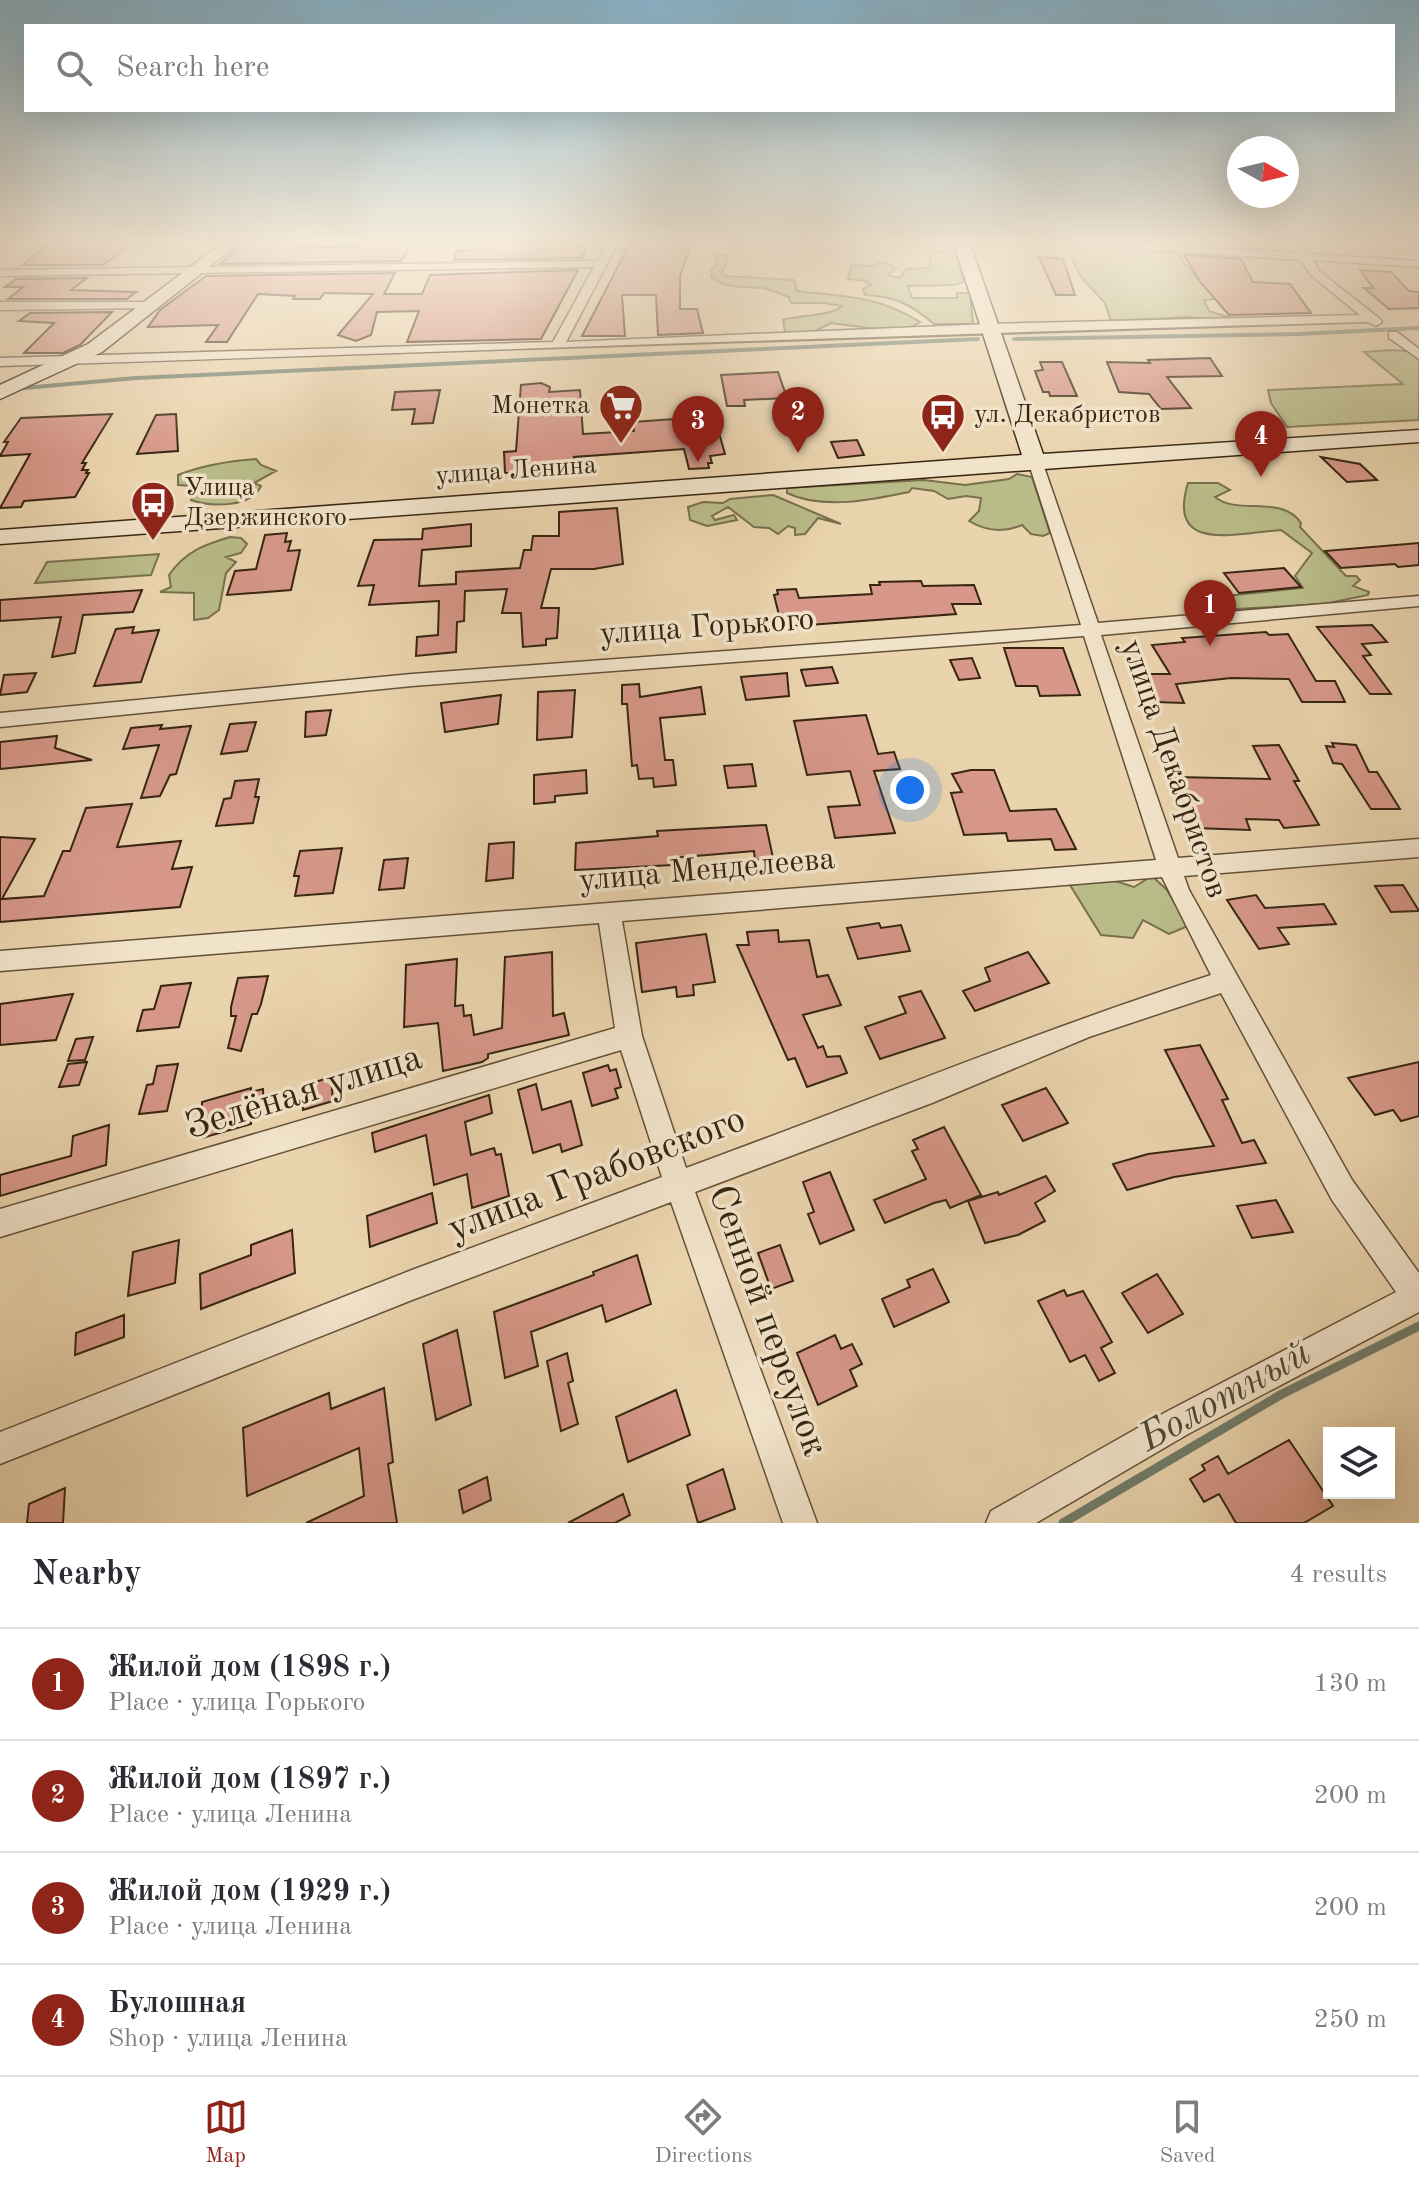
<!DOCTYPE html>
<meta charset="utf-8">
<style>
:root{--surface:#fff;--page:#f7f7f7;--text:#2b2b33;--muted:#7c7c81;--line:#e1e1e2;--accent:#8f2418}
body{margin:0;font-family:"Old Standard TT",serif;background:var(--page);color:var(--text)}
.controls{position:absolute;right:24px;bottom:24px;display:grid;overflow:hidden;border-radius:0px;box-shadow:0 8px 32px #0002}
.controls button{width:72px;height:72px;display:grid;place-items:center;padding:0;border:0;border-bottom:2px solid var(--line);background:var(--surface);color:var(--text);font:40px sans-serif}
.compass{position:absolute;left:1227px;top:136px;width:72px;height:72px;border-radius:50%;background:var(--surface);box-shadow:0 8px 32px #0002;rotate:98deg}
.you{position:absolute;left:910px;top:790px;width:28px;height:28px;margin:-20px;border:6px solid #fff;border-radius:50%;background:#1a73e8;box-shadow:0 0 0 12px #1a73e833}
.badge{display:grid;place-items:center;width:52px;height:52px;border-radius:50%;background:var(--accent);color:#fff;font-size:26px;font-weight:700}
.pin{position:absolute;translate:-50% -66px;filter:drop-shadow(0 2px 4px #0008)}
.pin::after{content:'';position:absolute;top:42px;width:28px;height:24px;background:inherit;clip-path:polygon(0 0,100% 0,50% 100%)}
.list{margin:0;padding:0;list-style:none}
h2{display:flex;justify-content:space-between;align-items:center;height:104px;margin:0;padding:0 32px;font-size:34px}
h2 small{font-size:26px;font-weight:400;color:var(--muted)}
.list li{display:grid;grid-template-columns:52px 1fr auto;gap:24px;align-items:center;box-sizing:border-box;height:112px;padding:0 32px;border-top:2px solid var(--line)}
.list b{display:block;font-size:30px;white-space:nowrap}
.list p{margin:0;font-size:26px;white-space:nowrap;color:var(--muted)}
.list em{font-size:26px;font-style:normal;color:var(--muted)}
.icon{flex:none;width:44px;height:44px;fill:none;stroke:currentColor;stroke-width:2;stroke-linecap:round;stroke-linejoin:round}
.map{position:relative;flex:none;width:1419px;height:1523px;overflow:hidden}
.search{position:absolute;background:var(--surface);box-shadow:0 8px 32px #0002;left:24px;right:24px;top:24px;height:88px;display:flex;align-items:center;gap:20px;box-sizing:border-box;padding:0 28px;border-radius:0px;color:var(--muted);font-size:30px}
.sheet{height:552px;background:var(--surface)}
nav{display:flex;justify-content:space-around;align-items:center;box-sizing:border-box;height:112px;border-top:2px solid var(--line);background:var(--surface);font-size:22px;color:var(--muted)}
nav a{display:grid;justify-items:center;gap:4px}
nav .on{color:var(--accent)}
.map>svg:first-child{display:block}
</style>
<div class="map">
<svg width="1419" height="1523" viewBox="0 0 1419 1523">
<rect width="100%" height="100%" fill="#ead4ae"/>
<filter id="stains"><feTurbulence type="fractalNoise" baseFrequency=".0025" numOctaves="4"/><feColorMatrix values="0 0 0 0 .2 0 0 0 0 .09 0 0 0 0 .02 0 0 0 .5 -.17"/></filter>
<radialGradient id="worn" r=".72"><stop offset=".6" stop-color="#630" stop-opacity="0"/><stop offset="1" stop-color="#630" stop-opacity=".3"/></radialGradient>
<path fill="#b9bc89" stroke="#78704e" stroke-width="2" d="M1065 244 1174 250 1215 299 1204 300 1209 311 1228 317 1227 320 1187 317 1111 321 1105 303 1081 277Z
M955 251 964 282 954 285 908 286 912 298H957V293H970L973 324H934C912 305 895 296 865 295L863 289 871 285 865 281 848 279 851 265 872 266 883 262 896 268 887 275 900 278 906 269 930 268V257L934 252Z
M716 255H728L722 274 724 276 794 280 797 291C844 297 877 295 920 322L911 327 884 330 831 323 813 332H785L783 320C800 315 832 316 842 306L824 303H791L789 297C781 294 771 290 763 288 743 286 729 290 711 277L712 268 717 265Z
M1391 350 1409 351 1419 360V420L1287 427 1271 403 1268 390 1403 384 1364 352Z
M256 459 261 465 276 471 254 483 261 486C251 508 211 507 191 500L195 486 178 485V475C203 465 229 461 256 459Z
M1017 474 1032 477 1050 533 1043 536 1031 534 1022 525C1004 533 986 531 969 521L979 511 981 498 966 496 948 499 934 491 912 488 909 492C871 500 823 510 787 493V488L924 480 965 485 1009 479Z
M1188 483H1218L1230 490 1215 497C1238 516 1282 494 1301 523L1300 527 1346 576H1356L1360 580 1353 586 1369 592 1368 595 1324 604 1198 611 1195 599 1303 588 1295 576 1312 553 1281 530C1236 533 1166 554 1188 483Z
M773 495 841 524 818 518 805 534 795 535V528L788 526 778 534 769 528 754 527 728 507 712 516 715 520 734 515 737 520 707 526 690 520 688 507 703 502 723 503 730 499Z
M230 537 241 538 247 544 241 553 226 557 236 562 226 573 219 610 208 618 194 620V593L160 592 171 587 169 575C185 552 203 545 230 537Z
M159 554 151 575 35 583 47 562Z
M1152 876 1167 890 1188 926 1169 934 1143 920 1133 938 1101 935 1070 885 1109 879 1134 887Z"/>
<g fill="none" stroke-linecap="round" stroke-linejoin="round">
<path stroke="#717d6b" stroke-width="4" d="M1014 339 1298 334 1419 328
M24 388 136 378 978 339"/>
<path stroke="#717d6b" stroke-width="9" d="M1063 1523 1282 1394 1419 1326"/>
</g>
<path fill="#d79889" stroke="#372512" stroke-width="2" d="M50 241H135L103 265H23Z
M247 241H306L300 246 357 248 361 241H412L401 261 220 264Z
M478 241H589L582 258 454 260 457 251 477 250Z
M631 241H678L676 247 690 248 680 276V309H697L703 333 658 335 656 295H622L625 336H582Z
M1184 255 1241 259 1253 282 1290 284 1311 313 1229 315 1201 283Z
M1039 257 1063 259 1075 295H1056Z
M578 270 541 339 407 342 419 311 377 312 371 335 356 341 338 335 373 294 324 293 320 299H293L295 296 258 294 227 342H206L218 325 148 327 160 310 206 276 395 273 384 294H422L430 275Z
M1360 270 1391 272 1409 291 1419 292V308L1389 309 1364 288H1373Z
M87 278 71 290 136 292 127 299H8L23 287H5L16 279Z
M112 312 80 345 63 353H24L54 323 19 321 30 313Z
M1210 358 1222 376 1167 377 1191 408 1161 409 1149 394 1119 392 1107 362 1150 363 1148 360Z
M1040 362H1062L1077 396H1050L1049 392H1043L1035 371 1043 370Z
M778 372 787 398 744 400 745 406H727L721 375Z
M541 383 550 387 549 392 580 390 583 434 634 431 633 422 688 418 692 435 719 433 725 454 710 456 712 463H708L709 468 689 469 684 449 574 457 576 468 505 473 504 452 516 451 521 385Z
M440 390 433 423 412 424 415 409 392 410 395 392Z
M112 414 82 463H86L82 470H88L86 473H89L75 497 24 501 21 507 0 508 30 454 0 456 8 442H4L21 418Z
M176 414 178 451 137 454 156 415Z
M857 440 864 455 838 458 831 442Z
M1321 457 1360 464 1377 480 1347 482Z
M617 508 623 564 594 569H551L541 608H559L557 638 546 639V645L523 647 521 613H502L507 589 465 591 464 621 457 622 456 652 416 656 417 637 438 635 439 601 369 605 374 585 358 586 374 540 422 539 423 529 471 524V546L422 550 419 586 456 584V572L520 568 524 550H531L533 536H559V512Z
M287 533 285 542 291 541 288 551 300 550 291 590 227 595 235 571 256 569 265 535Z
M1419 543V565L1398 567 1395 564 1341 568 1325 551Z
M1284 568 1301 587 1239 593 1224 573Z
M921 581 923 586 974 585 981 604H952L956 614 782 627 774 595 778 594 777 590 796 589 799 598 872 594 870 585H880L879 582Z
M142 590 133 612 83 615 75 653 52 657 61 617 0 621V600Z
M1372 625 1387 642 1362 644 1371 655 1363 656 1391 694H1370L1317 627Z
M134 627 132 633 159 630 141 682 94 686 116 629Z
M1266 632 1269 635 1288 634 1316 681H1335L1345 702H1302L1289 679 1231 678 1176 684 1184 703 1155 702 1145 674H1170L1152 645 1185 642 1182 638Z
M1004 648H1063L1080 695 1040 696 1037 686H1016Z
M972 658 980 678 959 680 950 660Z
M832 667 838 683 806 686 801 670Z
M36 673 27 692 0 695 4 675Z
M787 673 789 696 746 700 741 677Z
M639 684 640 697 701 687 705 714 660 718 665 760H673L676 785 654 787 653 778 639 779 637 765 632 766 627 704H622V685Z
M575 690 572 737 537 740 538 692Z
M501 695 498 724 445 732 441 703Z
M331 710 326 735 305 737 306 712Z
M866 715 878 754 894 752 900 769 874 771 895 833 835 838 828 807 860 805 850 771 807 775 794 721Z
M256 722 247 751 221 754 230 724Z
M162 725 160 729 191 726 176 774 170 775 160 796 141 798 159 745 123 749 131 728Z
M57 736 55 748 92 760 0 769V742Z
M1332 743 1356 745 1369 772H1377L1400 809H1371L1342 764 1333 763 1326 746 1334 747Z
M1279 745 1299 781H1294L1319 825 1284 828 1279 820 1246 819 1250 830 1194 828 1176 777 1270 779 1253 746Z
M752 764 756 786 728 788 724 766Z
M586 770 587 793 555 796V802L534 804V775Z
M971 770H994L1010 811 1056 809 1076 849 1055 850 1051 839 1008 841 1006 833 964 835 951 793 962 792 952 774Z
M259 779 255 797H259L253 823 216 826 224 799 231 798 235 781Z
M132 804 117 847 181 841 172 869 192 867 180 907 0 922V837L35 839 2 899 44 896 63 851H70L86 808Z
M766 825 773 858 755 860 754 851 672 858 673 865 575 870 576 843 658 836 657 831Z
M514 842 513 878 486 881 489 844Z
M342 848 333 893 295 896 299 876H294L300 851Z
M408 858 404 888 379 890 384 860Z
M1403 885 1419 911 1391 912 1375 886Z
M1256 895 1265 908 1324 904 1336 924 1278 928 1289 944 1259 949 1227 900Z
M879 923 881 928 901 925 910 951 858 959 847 928Z
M778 930 779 942 809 940 817 977 828 975 841 1005 803 1015 818 1048 823 1046 827 1057 840 1056 847 1073 807 1087 795 1058 788 1060 737 945H749L747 932Z
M706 934 715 982 693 985 694 995 677 997 676 987 642 992 636 943Z
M552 952 553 1016 564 1013 569 1035 488 1054V1058L482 1062 443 1071 438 1023 404 1027 406 965 457 959 455 1006 463 1005 464 1016 471 1015 474 1035 502 1028 505 957Z
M1028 952 1049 983 975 1011 963 991 990 981 985 968Z
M268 976 261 1004 257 1014H252L241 1051 228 1048 236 1016H231V1007L238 978Z
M191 983 179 1027 137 1031 143 1010 154 1009 161 986Z
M921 991 945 1038 880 1059 865 1027 906 1013 899 997Z
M73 994 56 1040 0 1045V1004Z
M93 1037 85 1060 68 1061 76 1039Z
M1200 1045 1228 1099 1222 1100 1242 1143 1254 1140 1266 1163 1174 1177 1127 1190 1113 1164 1148 1154 1214 1146 1165 1050Z
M87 1062 79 1085 59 1087 68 1064Z
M1419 1062V1116L1401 1121 1393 1110 1375 1115 1348 1078Z
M178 1064 167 1111 139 1114 147 1085 153 1084 157 1066Z
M608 1065 610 1071 616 1069 621 1087 615 1089 618 1098 592 1106 583 1073Z
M331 1077 333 1101 303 1110 302 1086Z
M536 1084 542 1110 571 1101 582 1145 562 1152 560 1144 533 1153 518 1090Z
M251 1088V1092L263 1089 264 1111 251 1115V1124L202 1138V1102Z
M1046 1088 1068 1123 1023 1141 1002 1105Z
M489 1095 492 1113 465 1122 471 1155 494 1148 496 1155 501 1154 509 1196 472 1208 467 1174 434 1185 426 1135 375 1152 372 1133Z
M109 1125 106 1165 0 1196V1175L71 1156 73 1136Z
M944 1127 981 1195 950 1208 946 1200 934 1203 885 1223 874 1200 926 1179 912 1151 918 1149 913 1140Z
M830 1172 854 1230 820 1244 808 1214 814 1212 803 1182Z
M1046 1176 1055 1191 1035 1203 1045 1221 1018 1235 985 1243 968 1201 998 1192 999 1195Z
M432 1193 437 1223 370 1247 367 1216Z
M1276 1200 1293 1232 1252 1238 1237 1206Z
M292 1230 295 1273 201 1309 200 1274 251 1255V1245Z
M179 1240 175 1283 128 1296 133 1252Z
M780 1245 793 1281 771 1289 758 1253Z
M637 1255 651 1304 606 1322 602 1305 531 1332 538 1366 505 1378 494 1312 594 1275 593 1272Z
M933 1269 949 1302 894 1327 882 1299 910 1287 907 1280Z
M1157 1274 1183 1314 1148 1333 1122 1293Z
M1064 1290 1067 1296 1083 1291 1112 1342 1101 1348 1115 1373 1099 1381 1085 1355 1070 1362 1038 1301Z
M124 1315V1337L75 1355 76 1333Z
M457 1330 471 1405 436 1420 423 1344Z
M835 1335 841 1349 852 1344 862 1364 850 1370 857 1386 818 1405 797 1353Z
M567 1353 573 1381 568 1383 578 1424 561 1431 547 1361Z
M384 1388 393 1462 388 1464 397 1523H306L364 1496 359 1448 247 1496 243 1428 329 1393 331 1409Z
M676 1390 690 1435 628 1462 616 1417Z
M1289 1440 1333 1506 1304 1523H1236L1219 1494 1204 1502 1190 1479 1205 1470 1202 1465 1218 1456 1228 1474Z
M723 1469 735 1509 698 1523 687 1485Z
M487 1477 491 1500 463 1513 459 1490Z
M65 1488 63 1523H27L29 1504Z
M623 1494 630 1515 615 1523H568Z"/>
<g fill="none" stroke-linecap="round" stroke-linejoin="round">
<g stroke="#645139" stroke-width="3">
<path id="street" d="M609 241H619L566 342 989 324 1360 315 1311 275 1301 260 1061 244 1056 241H1105L1297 253 1290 241H1300L1308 254 1419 261V267L1313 260 1319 271 1380 319 1382 322 1376 326 1368 322C912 334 456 352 0 366V358L553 342 594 267 0 276V270L598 261Z
M0 302H151L157 305 151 308 0 310Z
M1389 332H1397L1419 349V359L1389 338Z
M1035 457 1042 461 1098 623 1419 596V606L1101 635 1178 858 1419 839V857L1184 876 1189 890 1352 1180 1419 1273V1312L1188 1434 1036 1523H986L991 1511 1166 1412 1396 1292 1332 1200 1221 993 1089 1037 932 1103 695 1192 817 1523H783L671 1202 412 1300 0 1464V1432L412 1270 662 1177 621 1050 0 1237V1209L615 1028 599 923 0 971V951L1156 860 1084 636 412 686 0 727V713L412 674 1081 625 1028 461ZM1162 877 1211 975C1034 1032 861 1104 686 1168L642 1036 622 921Z"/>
</g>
<g stroke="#372512" stroke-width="3">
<path id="secondary" d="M225 241H242L102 352 0 399V385L88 344Z
M953 241H969L1043 454 1419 430V442L0 544V530L1022 455Z"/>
</g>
<use href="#street" fill="#f1e3ca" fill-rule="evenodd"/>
<use href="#secondary" fill="#f1e3ca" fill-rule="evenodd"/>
</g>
<linearGradient id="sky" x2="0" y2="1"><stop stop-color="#88b6ce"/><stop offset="0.53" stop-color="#f6ecdb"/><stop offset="1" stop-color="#f6ecdb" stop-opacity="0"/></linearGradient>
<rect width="1419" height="454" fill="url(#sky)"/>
<defs>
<g id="supermarket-pin" transform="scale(2.3)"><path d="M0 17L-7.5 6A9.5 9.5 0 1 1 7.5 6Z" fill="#8f2418" stroke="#f1e3ca"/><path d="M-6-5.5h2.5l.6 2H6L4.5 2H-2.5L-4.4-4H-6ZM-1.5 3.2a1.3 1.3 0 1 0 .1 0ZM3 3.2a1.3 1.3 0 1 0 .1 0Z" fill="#fff"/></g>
<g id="bus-pin" transform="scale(2.3)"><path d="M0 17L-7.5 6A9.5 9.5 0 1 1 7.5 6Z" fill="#8f2418" stroke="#f1e3ca"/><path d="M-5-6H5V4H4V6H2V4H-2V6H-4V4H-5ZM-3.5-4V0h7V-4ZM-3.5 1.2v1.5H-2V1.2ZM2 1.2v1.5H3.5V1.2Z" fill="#fff"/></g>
</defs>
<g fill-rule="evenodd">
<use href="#supermarket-pin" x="621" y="406"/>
<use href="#bus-pin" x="943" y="415"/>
<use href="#bus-pin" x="153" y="503"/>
</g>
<g text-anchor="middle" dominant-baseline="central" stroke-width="7" stroke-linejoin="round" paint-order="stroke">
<g font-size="26" fill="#372512" stroke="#f1e3ca" text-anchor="start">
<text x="590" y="406" text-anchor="end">Монетка</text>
<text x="974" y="415">ул. Декабристов</text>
<text x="184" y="488">Улица<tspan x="184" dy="30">Дзержинского</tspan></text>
</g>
<g font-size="26" fill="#372512" stroke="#f1e3ca">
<text transform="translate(516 471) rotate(-4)">улица Ленина</text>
</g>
<g font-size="32" fill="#372512" stroke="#f1e3ca">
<text transform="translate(707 628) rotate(-4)">улица Горького</text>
<text transform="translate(1173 769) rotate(71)">улица Декабристов</text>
<text transform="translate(707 871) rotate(-5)">улица Менделеева</text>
</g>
<g font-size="38" fill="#372512" stroke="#f1e3ca">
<text transform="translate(304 1093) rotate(-17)">Зелёная улица</text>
<text transform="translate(597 1175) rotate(-21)">улица Грабовского</text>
<text transform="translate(767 1321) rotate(70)">Сенной переулок</text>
</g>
<g font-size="40" font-style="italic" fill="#4f4a37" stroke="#f1e3ca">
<text transform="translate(1226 1397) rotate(-29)">Болотный</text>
</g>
</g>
<rect width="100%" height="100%" filter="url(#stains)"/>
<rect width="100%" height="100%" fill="url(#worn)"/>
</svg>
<div class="controls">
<button><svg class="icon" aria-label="layers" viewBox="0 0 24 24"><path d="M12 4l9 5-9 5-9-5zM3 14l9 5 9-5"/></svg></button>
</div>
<svg class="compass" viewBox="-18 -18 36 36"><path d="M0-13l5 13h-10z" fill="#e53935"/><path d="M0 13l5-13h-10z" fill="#7c7c81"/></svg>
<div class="you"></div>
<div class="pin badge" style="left:1210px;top:646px">1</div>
<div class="pin badge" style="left:798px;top:453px">2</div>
<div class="pin badge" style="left:698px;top:462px">3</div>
<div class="pin badge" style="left:1261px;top:477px">4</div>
<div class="search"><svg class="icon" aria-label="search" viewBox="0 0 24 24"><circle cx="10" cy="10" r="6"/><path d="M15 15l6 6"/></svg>Search here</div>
</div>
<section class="sheet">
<h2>Nearby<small>4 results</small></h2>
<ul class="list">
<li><span class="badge">1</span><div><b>Жилой дом (1898 г.)</b><p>Place · улица Горького</p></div><em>130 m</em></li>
<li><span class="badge">2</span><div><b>Жилой дом (1897 г.)</b><p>Place · улица Ленина</p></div><em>200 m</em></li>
<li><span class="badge">3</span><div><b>Жилой дом (1929 г.)</b><p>Place · улица Ленина</p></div><em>200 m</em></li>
<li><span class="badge">4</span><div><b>Булошная</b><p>Shop · улица Ленина</p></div><em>250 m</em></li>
</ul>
</section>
<nav>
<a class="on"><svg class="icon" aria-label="map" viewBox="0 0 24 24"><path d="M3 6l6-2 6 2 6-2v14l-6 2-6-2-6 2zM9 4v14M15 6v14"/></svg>Map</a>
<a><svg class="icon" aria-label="directions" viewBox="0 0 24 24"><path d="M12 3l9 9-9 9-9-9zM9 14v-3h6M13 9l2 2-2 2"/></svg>Directions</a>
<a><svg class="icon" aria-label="saved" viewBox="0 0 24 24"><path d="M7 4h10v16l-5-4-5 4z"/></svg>Saved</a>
</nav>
